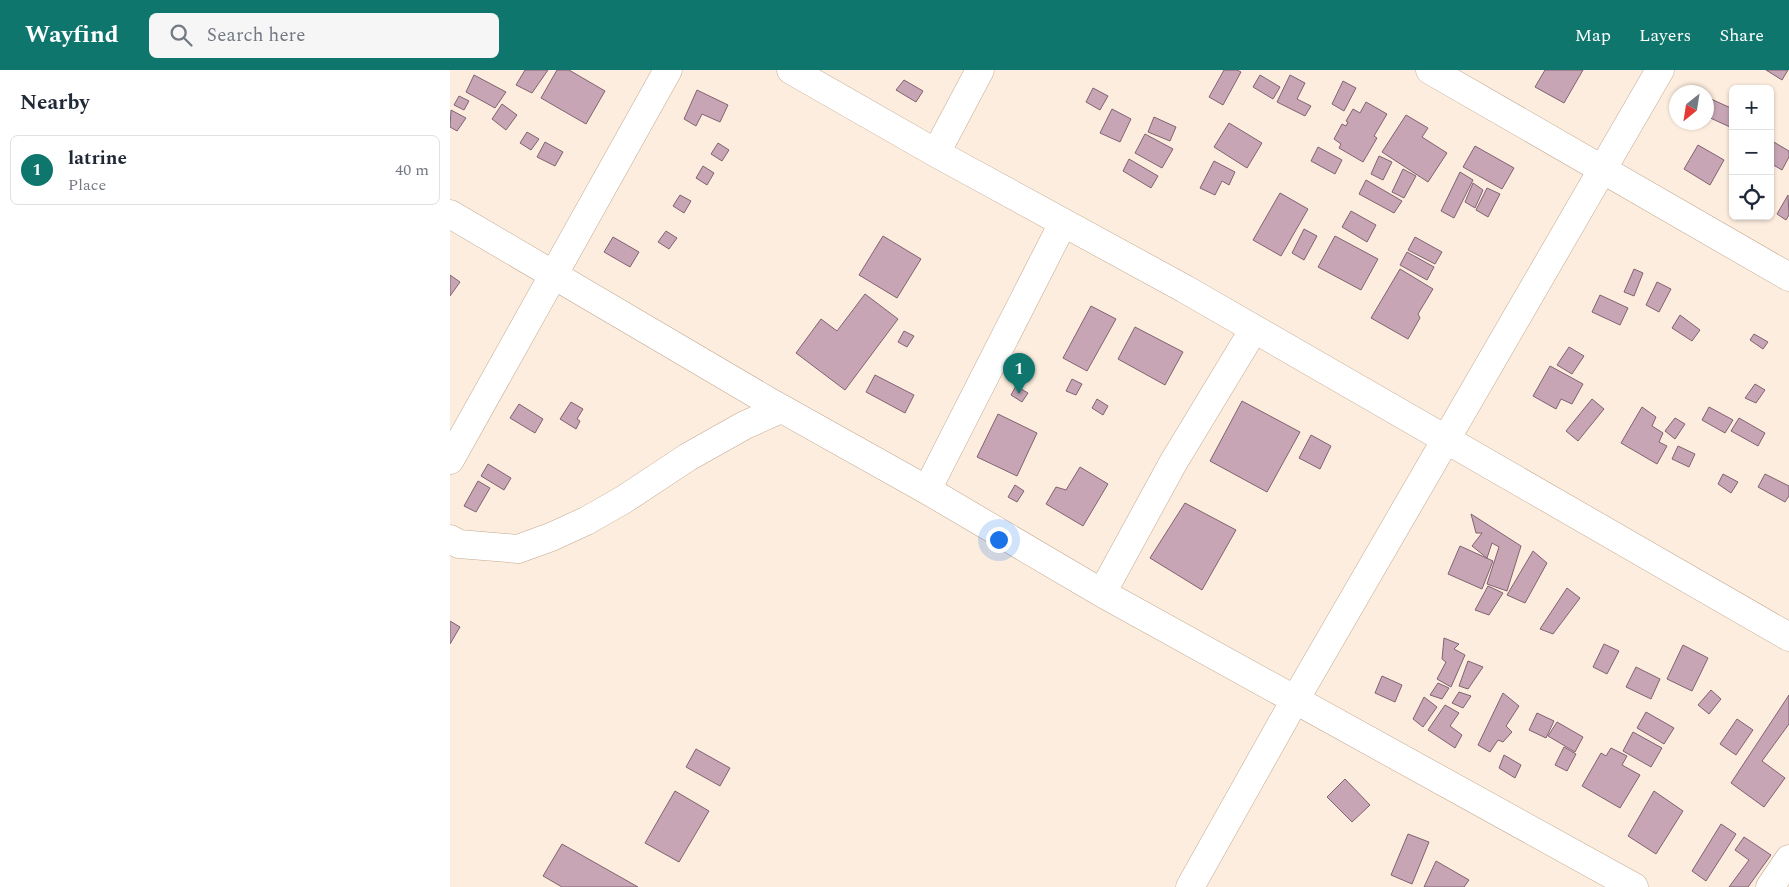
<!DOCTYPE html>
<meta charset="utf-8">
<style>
:root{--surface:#fff;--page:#f6f6f7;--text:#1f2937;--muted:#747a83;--line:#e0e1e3;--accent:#0f766e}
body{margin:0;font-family:Spectral,serif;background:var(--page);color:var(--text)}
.controls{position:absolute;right:15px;top:15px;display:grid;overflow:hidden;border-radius:8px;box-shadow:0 1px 4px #0004}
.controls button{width:45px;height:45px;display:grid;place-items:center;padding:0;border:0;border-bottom:1px solid var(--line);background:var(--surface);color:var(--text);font:25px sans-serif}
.compass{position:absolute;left:1219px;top:15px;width:45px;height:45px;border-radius:50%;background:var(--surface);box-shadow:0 1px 4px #0004;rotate:210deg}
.you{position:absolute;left:548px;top:469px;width:18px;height:18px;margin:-12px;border:4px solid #fff;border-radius:50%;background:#1a73e8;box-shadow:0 0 0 8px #1a73e833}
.badge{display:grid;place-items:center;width:32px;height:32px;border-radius:50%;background:var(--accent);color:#fff;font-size:16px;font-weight:700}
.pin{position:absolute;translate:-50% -41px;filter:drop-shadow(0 1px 2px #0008)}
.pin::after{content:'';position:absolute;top:26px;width:18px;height:15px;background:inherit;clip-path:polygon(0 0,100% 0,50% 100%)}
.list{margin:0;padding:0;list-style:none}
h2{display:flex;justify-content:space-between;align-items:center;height:65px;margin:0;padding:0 20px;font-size:21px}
h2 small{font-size:16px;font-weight:400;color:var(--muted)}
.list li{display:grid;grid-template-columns:32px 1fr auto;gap:15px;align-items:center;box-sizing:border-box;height:70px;margin:0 10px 10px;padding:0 10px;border:1px solid var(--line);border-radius:8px}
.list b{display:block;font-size:19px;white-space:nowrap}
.list p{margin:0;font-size:16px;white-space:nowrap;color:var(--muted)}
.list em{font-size:16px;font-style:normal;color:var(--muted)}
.icon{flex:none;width:28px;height:28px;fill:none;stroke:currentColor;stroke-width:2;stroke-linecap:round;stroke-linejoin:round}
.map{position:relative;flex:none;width:1339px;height:817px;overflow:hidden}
header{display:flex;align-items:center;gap:30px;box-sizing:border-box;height:70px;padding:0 25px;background:var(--accent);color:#fff}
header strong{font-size:24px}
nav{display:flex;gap:28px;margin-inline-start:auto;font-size:18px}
.search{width:350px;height:45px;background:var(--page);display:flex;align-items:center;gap:12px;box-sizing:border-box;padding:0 18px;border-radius:8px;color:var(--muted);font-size:19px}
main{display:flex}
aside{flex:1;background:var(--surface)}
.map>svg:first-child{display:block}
</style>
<header>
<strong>Wayfind</strong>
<div class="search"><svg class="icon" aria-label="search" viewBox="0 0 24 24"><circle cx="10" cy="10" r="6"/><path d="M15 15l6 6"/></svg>Search here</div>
<nav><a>Map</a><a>Layers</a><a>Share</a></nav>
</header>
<main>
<aside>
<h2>Nearby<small></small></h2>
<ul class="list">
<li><span class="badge">1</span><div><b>latrine</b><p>Place</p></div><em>40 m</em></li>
</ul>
</aside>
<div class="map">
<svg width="1339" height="817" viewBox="0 0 1339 817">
<rect width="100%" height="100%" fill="#fdedde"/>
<path fill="#c7a5b5" stroke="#816371" d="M75 0H98L82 23 66 15Z
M107 0H119L155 21 136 54 91 28Z
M774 0H787L791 2 773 35 759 27Z
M1095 0H1133L1114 33 1085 17Z
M1316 0H1338L1332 10Z
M24 5 56 22 45 38 16 22Z
M810 5 830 17 823 29 803 17Z
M840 5 855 13 847 29 861 36 855 46 827 32Z
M454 10 473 21 466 32 446 20Z
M893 11 906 18 894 41 882 34Z
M643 18 658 26 650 40 636 32Z
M247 20 278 35 270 52 252 44 246 56 234 49Z
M9 26 19 31 14 40 4 35Z
M1261 29 1283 39V52L1280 57 1256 46V38Z
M916 32 937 44 924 66 927 68 913 92 889 78 891 74 884 69 892 54 896 56 898 52 896 51 903 39 910 43Z
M52 34 67 45 56 60 42 49Z
M662 39 681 49 670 72 650 63Z
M1 40 16 48 7 61 0 57Z
M956 45 978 58 972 67 997 83 978 112 932 82Z
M704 47 726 57 720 71 698 62Z
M779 53 812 73 797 98 764 77Z
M77 62 89 69 81 80 70 73Z
M695 64 723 79 712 98 685 83Z
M1322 71 1339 81V87L1332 100 1320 93V74Z
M95 72 113 82 105 96 87 87Z
M268 73 279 80 272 91 261 84Z
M1248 75 1274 90 1260 115 1234 99Z
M1025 76 1064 98 1052 119 1013 97Z
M868 77 892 90 885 104 861 91Z
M929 86 942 92 933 110 921 104Z
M679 89 708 106 701 118 673 101Z
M764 91 785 102 779 115 772 111 765 125 750 118Z
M253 96 264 103 257 115 246 108Z
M953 99 966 106 954 128 942 122Z
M1010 102 1023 110 1004 148 991 141Z
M916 110 952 131 944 143 909 124Z
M1023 113 1033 120 1025 138 1015 132Z
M1037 118 1050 124 1038 147 1026 140Z
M830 123 858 139 831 186 803 170Z
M230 125 241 131 234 143 223 136Z
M1338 125 1339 145 1336 150 1327 144Z
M901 141 926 155 917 172 892 157Z
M854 159 867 166 854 190 842 183Z
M216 161 227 168 219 179 208 172Z
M433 166 471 189 447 228 409 205Z
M885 166 928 189 911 220 868 197Z
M163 167 189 182 180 197 154 182Z
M965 167 992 182 985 194 958 180Z
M957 182 984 197 977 210 950 195Z
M950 199 983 219 968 244 970 248 958 269 921 248Z
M1184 199 1193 203 1184 226 1174 222Z
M0 205 10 212 0 226Z
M1207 212 1221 219 1209 242 1196 235Z
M415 224 448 249 395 320 346 283 371 249 387 261Z
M1150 225 1178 238 1170 255 1142 242Z
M641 236 666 249 637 301 613 288Z
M1230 245 1250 260 1242 271 1222 258Z
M685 257 733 282 715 315 668 289Z
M454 261 464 266 457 277 448 272Z
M1304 264 1318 272 1313 279 1300 270Z
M1119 277 1134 286 1122 304 1107 295Z
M1100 296 1133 314 1122 334 1111 329 1106 339 1083 326Z
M425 305 464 325 455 343 416 322Z
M622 309 632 314 626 325 616 321Z
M1305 314 1315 320 1306 333 1295 328Z
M566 316 578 323 572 332 561 325Z
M647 329 658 336 653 345 642 338Z
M1142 329 1154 339 1128 371 1116 361Z
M792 331 850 362 817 422 760 391Z
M121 332 133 339 127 349 130 351 126 359 110 349Z
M69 334 93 349 85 363 60 348Z
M1192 337 1206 347 1202 356 1213 363 1209 372 1217 376 1207 394 1171 373Z
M1259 337 1283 350 1275 363 1252 350Z
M548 344 587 363 567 406 527 387Z
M1225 348 1235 354 1225 369 1215 361Z
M1289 348 1315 363 1308 376 1281 361Z
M861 365 881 376 870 399 849 388Z
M1228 376 1245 384 1239 397 1222 389Z
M38 394 61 408 54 420 31 406Z
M630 397 658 414 633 456 596 434 606 417 616 420Z
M1273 404 1288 412 1281 423 1268 414Z
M1315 404 1339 416V426L1335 432 1308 417Z
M28 411 40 418 26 442 14 436Z
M565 415 574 421 567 432 558 427Z
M735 433 786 460 752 520 700 488Z
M1021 444 1071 476 1057 521 1037 514 1049 477 1042 473 1037 488 1022 476 1032 463H1026Z
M1010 476 1043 491 1032 519 998 504Z
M1083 481 1097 493 1075 533 1057 525Z
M1038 516 1053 523 1039 545 1025 540Z
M1117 518 1130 528 1103 564 1090 559Z
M0 551 10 557 0 574Z
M994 568 1009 574 1004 579 1015 585 1001 617 987 609 996 592 992 589Z
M1154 574 1169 581 1157 604 1143 597Z
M1233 575 1258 588 1242 621 1217 609Z
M1018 591 1033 597 1018 619 1009 616Z
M1186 597 1210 609 1201 629 1176 617Z
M932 606 952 615 945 632 925 623Z
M988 613 999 618 992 629 980 625Z
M1261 620 1271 629 1259 644 1248 635Z
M1009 622 1021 626 1013 638 1002 633Z
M1053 623 1069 636 1056 656 1062 662 1053 672 1048 670 1040 682 1028 675Z
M1339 625V654L1312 691 1335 708 1314 737 1281 713Z
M974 627 987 637 973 657 963 649Z
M995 635 1009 643 1000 656 1012 665 1005 678 978 660Z
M1196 642 1224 658 1214 674 1187 658Z
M1087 643 1104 651 1096 668 1079 660Z
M1287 649 1303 660 1286 685 1270 674Z
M1107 652 1133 667 1125 682 1098 666Z
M1183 662 1212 678 1201 697 1173 681Z
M1114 677 1126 684 1117 701 1105 695Z
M1161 678 1177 686 1172 695 1190 705 1170 738 1132 716 1151 683 1156 686Z
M246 679 280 698 270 716 236 697Z
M1054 685 1071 695 1065 708 1049 698Z
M895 709 920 735 902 752 877 727Z
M225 721 259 741 229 792 195 773Z
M1204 721 1233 741 1206 784 1178 766Z
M1271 754 1286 764 1256 811 1242 801Z
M958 764 979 772 962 814 941 805Z
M1294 767 1321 785 1298 817H1279L1299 790 1285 780Z
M112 774 188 817H112L93 806Z
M986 791 1019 810 1014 817H974Z"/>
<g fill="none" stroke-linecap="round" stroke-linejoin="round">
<g stroke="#c2a992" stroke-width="29">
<path id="street" d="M341 0 486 83 735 219 1339 567
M980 0 1339 207
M486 83 530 0
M0 144 318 331 477 420 652 523 1184 817
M0 390 218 0
M477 420 613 153
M0 469 9 474 68 479 101 467 136 451 173 430 238 387 295 355 331 339
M652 523 723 393 804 259
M740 817 845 630 1210 0
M1320 817 1339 789"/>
</g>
<use href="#street" stroke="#fff" stroke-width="28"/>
</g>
</svg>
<div class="controls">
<button>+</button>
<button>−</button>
<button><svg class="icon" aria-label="locate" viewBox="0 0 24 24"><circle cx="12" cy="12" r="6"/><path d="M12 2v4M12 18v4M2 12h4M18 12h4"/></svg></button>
</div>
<svg class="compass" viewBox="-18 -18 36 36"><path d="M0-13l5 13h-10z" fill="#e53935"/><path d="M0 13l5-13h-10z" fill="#747a83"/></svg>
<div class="you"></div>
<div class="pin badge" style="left:569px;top:324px">1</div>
</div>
</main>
